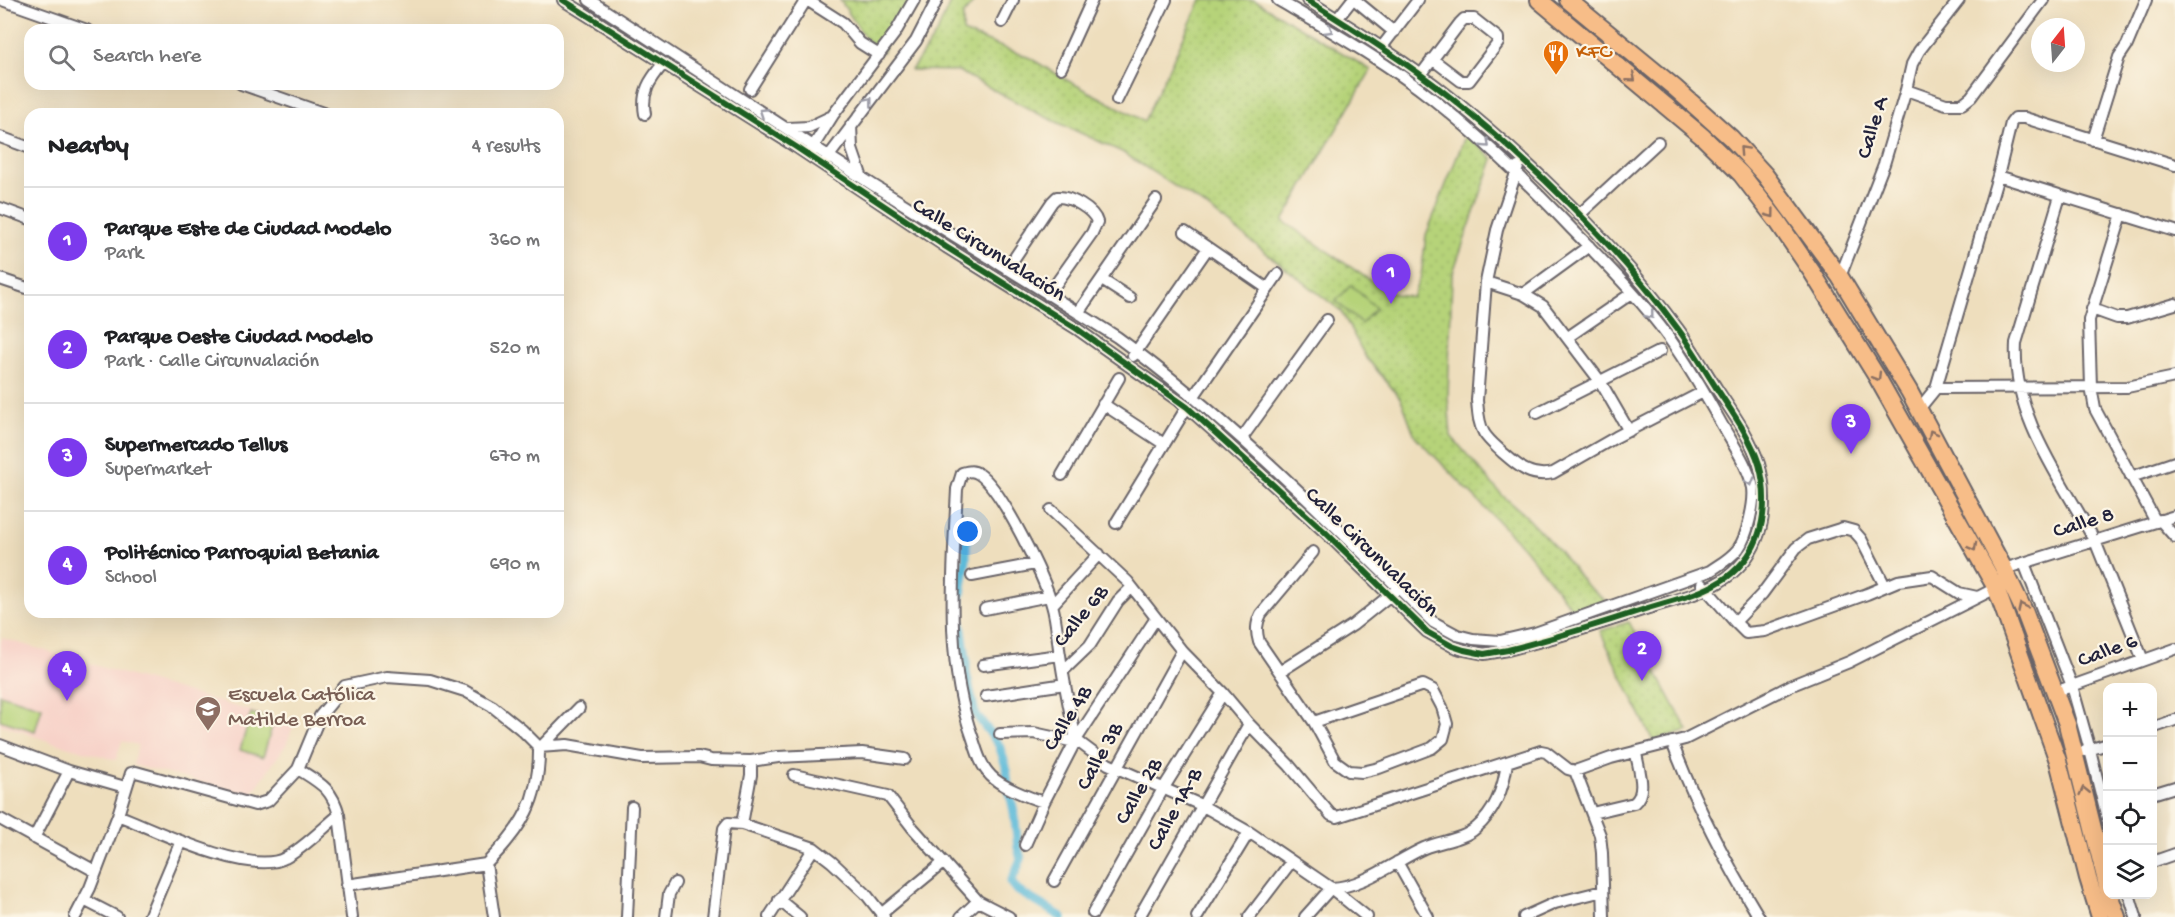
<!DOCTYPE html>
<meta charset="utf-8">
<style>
:root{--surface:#fff;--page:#f6f6f6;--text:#202124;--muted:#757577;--line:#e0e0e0;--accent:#7c3aed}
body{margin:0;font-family:"Gochi Hand",sans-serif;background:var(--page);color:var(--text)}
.controls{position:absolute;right:18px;bottom:18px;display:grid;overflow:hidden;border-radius:12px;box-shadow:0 6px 24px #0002}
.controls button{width:54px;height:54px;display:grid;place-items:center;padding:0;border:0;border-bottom:2px solid var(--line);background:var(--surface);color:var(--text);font:30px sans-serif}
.compass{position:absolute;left:2031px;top:18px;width:54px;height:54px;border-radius:50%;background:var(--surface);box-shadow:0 6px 24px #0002;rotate:17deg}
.you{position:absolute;left:968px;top:532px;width:21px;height:21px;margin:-15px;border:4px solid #fff;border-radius:50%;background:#1a73e8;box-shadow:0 0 0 9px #1a73e833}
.badge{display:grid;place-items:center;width:39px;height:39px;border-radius:50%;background:var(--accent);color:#fff;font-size:20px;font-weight:700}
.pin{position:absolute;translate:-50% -50px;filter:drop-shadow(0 2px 3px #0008)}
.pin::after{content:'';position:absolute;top:32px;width:21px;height:18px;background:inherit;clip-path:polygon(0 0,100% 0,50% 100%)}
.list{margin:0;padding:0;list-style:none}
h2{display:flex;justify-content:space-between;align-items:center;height:78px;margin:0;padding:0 24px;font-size:26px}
h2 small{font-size:20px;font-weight:400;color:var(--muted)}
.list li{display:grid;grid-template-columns:39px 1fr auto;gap:18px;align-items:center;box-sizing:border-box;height:108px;padding:0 24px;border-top:2px solid var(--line)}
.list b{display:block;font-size:22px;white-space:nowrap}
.list p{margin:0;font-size:20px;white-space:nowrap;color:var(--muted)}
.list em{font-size:20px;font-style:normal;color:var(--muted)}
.icon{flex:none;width:33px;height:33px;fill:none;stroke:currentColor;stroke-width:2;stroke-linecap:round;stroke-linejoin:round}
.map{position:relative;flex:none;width:2175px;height:917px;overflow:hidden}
.search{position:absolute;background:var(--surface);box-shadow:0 6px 24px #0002;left:24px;top:24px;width:540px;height:66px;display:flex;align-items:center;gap:15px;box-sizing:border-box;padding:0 21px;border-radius:18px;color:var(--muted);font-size:22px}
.panel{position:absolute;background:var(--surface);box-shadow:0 6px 24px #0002;left:24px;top:108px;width:540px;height:510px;border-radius:18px}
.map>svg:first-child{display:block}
</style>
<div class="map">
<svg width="2175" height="917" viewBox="0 0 2175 917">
<defs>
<pattern id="grass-dots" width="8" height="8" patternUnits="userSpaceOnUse" patternTransform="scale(1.5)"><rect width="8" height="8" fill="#b6d379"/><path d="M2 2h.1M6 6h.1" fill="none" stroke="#9cb56a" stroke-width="1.8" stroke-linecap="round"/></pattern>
</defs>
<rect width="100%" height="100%" fill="#fcf5e5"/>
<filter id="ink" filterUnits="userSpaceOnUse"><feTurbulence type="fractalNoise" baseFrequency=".0167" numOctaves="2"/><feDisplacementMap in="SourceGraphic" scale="12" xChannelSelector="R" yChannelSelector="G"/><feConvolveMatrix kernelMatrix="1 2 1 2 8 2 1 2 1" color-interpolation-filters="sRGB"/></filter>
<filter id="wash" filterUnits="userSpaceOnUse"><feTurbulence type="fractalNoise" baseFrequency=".008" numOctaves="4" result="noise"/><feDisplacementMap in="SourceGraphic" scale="24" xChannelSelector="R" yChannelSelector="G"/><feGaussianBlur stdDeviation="1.35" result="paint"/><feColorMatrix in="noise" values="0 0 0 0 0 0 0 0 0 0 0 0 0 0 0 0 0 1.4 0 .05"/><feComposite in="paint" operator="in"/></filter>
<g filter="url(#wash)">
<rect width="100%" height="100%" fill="#eedebd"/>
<path fill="#f7d1c8" d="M2 638 294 724 286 745 251 795 133 765 138 745 122 741 116 760 51 742 0 724V644Z"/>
<path fill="url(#grass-dots)" stroke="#6c7a5a" stroke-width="1.5" d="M840 0H911L882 52 866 39Z
M951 0H975L963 15V32L1030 58 1063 78 1144 121 1201 0H1254L1371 70 1283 221 1383 289 1398 295 1412 297 1421 276 1426 235 1466 134 1493 159 1452 275 1448 397 1451 436 1502 495 1523 513 1559 551 1585 584 1607 602 1577 615 1525 549 1415 436 1401 399 1365 356 1341 311 1207 207 1122 152 1037 113 958 71 911 70 937 33Z
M1629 622 1688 731 1653 741 1600 631Z"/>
<path fill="#b6d379" stroke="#6c7a5a" stroke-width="1.5" d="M1351 285 1376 308 1361 324 1336 301Z
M0 694 42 707 35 731 0 720Z
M251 713 274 720 263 757 240 750Z"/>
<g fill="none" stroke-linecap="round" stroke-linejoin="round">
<path stroke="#5bbad9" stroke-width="9" d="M966 535V560L960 601V618L966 658V673L975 713 999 745 1006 766 1008 784 1014 812 1018 848 1021 859 1011 882 1018 891 1062 917"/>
</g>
</g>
<g filter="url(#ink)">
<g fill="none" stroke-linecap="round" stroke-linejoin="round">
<g stroke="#696468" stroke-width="14">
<path id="street" d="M2 0 87 30
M563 0 796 147 946 247 1077 329 1187 407 1325 532 1427 632 1452 646 1464 650 1484 654 1508 650C1554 638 1600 624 1645 609 1670 601 1699 595 1721 581 1730 576 1738 568 1744 561 1766 534 1768 496 1759 464 1751 438 1732 412 1717 389 1704 369 1692 348 1678 329 1617 246 1530 161 1450 97 1405 61 1355 30 1307 0
M589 0 873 185 1117 337C1232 421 1332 523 1433 622L1457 635 1473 639 1500 641 1535 633 1710 571C1720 564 1730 559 1738 549 1747 537 1755 503 1753 488 1748 465 1732 443 1721 423 1705 394 1688 365 1669 338 1640 298 1604 262 1570 227 1527 182 1483 139 1434 100 1386 62 1331 31 1278 0
M807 0 843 23 860 43 879 55
M1355 0 1394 32
M1337 19 1352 0
M1002 22 1013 0
M1381 48 1418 0
M1061 68 1092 0
M1420 76 1460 23 1464 19H1474L1498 38V43L1469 81H1461L1432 59
M241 84 326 114
M750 89 806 0
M1906 90 1946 104H1962L1971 97 2043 0
M1117 100 1166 0
M645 114C641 92 650 80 663 64
M851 125 852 149 862 178
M788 128 809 127 830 117
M0 137 30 148
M2093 140 2119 57 2127 45 2146 0
M811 150 833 115 895 33 914 0
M826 160 916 41 937 0
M1518 167 1497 230 1486 282 1477 400C1478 411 1478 423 1484 433 1489 441 1497 447 1503 453 1519 467 1531 478 1553 473L1616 437 1703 392
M1998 176 2175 231
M2060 196 2016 343C2012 414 2058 475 2091 534
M0 208 30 219
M2122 214 2089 320 2091 387 2095 409 2156 522
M1579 215 1658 142
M1185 232 1268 289
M1007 269 1052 202 1057 197C1070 196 1094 210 1097 222L1092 233 1048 295
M1840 277 1884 164 1906 90 1912 64 1919 51 1959 0
M0 279 30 289
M1102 280 1130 298
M1486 282 1523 294 1543 306 1600 381 1629 431
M1523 294 1589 246
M2092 309 2117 318H2127L2175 304
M1078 313 1156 200
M1568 337 1632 293
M1133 356 1208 248
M1936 388 2127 387 2175 377
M1194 396 1278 274
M1103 404 1164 444
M1919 409 1936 388 1998 176 2011 123 2015 118H2025L2175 165
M1537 413 1660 351
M1242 438 1327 320
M1062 475 1119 378
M2131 477 2175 462
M1051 510 1128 582 1182 651 1223 693 1249 724 1289 765 1331 815 1337 817 1541 751 1546 752 1568 769 1575 771 1611 758 1685 739 1792 685 1849 662 1996 588
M2160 520 2175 537
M1116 523 1187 407
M2095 541 2143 660
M1313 552 1261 614C1256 624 1256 631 1259 642L1314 722 1335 761 1349 771 1362 772 1379 768 1432 748 1443 739 1447 724 1442 707 1433 690 1423 685 1314 722
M2024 563 2072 686 2090 750 2108 822
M2004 569 2175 516
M972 576 1035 564
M1702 584 1735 622 1746 633 1765 631 1867 594 1898 581 1932 576 1959 593 1977 597
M1052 605 1099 554
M985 609 1049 596
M1735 622 1762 594 1796 548 1808 539 1843 528 1854 531 1861 539 1885 586
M983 665 1060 655
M1063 671 1090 645 1118 601 1131 588
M1281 671 1353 625 1394 592
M2055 692 2175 649
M986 696 1065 684
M2152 728 2175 720
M1000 734 1034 733 1075 742
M1672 742C1695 804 1725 861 1759 917
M0 745 69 771
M539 747 567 745 642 758 699 757 711 760 751 761 778 757 862 753 905 759
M541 747 579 708
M2085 751 2108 744
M298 769C320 783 332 788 339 815L352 917
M1575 771 1600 835 1602 853 1604 917
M794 775 888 796 912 827 978 901 1009 917
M2152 794 2175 787
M1044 802C1030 798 1000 786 991 776 981 766 977 752 973 739 944 659 953 573 957 489L962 473C969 471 973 470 979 474 1001 488 1045 578 1052 605 1057 621 1057 638 1060 655 1064 683 1070 712 1076 740L1108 764 1201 805 1249 832 1331 888 1367 917
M1592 813 1634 803C1648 792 1638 768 1636 753
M118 815C152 829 251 877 285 858 304 848 322 829 339 815
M0 819 95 871
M742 824 751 775V761
M34 838 69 771 125 787
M1025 845 1044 802 1076 740 1156 618
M1397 862 1428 917
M2152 862 2175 854
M486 864 494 917
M1054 881 1182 651
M347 885 486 864
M1331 888C1364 887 1395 861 1424 848 1440 841 1463 840 1476 828 1496 811 1504 787 1507 762
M2129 894 2136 917
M84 900 117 917
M779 900 800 917
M1093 913 1163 789 1223 693
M881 914 944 862
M75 917 90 888 118 815 131 773 136 772 255 805 268 801 298 769 320 716 345 686 387 677 430 680 465 691 492 706 522 730 539 747C540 800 522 828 486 864
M149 917 181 841
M627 917 632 807
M666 917 669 894 675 883
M713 917 724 828 728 823 742 824 814 848 832 862 865 893 884 917
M769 917 814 848
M961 917 978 901
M1139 917 1249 724
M1197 917 1249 832
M1249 917 1291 862
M1305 917 1331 888
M1524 917 1555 903 1603 891"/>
</g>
<g stroke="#696468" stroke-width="20">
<path id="primary" d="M1539 0 1703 137 1741 174 1778 222 1812 272 1877 377 1996 588 2058 761 2088 878 2100 917
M1568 0 1675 88 1731 138 1765 175 1840 277 1909 391 2004 569 2025 613 2067 724 2108 889
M2109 894 2117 917"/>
</g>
<use href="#street" stroke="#fff" stroke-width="10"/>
<use href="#primary" stroke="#f7bd88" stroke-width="16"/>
<g stroke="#fcf5e5" stroke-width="10">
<path id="cycleway" d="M563 0 796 147 946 247 1077 329 1187 407 1325 532 1427 632 1452 646 1464 650 1484 654 1508 650C1554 638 1600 624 1645 609 1670 601 1699 595 1721 581 1730 576 1738 568 1744 561 1766 534 1768 496 1759 464 1751 438 1732 412 1717 389 1704 369 1692 348 1678 329 1617 246 1530 161 1450 97 1405 61 1355 30 1307 0"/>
</g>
<use href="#cycleway" stroke="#1b5e20" stroke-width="6"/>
</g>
<defs><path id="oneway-chevron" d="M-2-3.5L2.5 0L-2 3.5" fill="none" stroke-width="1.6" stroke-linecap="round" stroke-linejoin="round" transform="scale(1.5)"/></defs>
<g stroke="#9c9ca7">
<use href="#oneway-chevron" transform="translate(1329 30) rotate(31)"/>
<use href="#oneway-chevron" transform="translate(869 101) rotate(-52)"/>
<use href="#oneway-chevron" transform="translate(763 112) rotate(-147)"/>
<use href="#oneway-chevron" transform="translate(1486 144) rotate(44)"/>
<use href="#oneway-chevron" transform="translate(1650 315) rotate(51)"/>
<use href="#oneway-chevron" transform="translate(1750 482) rotate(73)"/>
</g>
<g stroke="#8c7062">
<use href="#oneway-chevron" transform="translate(1632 78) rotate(40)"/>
<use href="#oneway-chevron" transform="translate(1743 150) rotate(-133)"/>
<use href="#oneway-chevron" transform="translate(1771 214) rotate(53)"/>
<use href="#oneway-chevron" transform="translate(1877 377) rotate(59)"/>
<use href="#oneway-chevron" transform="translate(1932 434) rotate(-118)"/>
<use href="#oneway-chevron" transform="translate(1973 547) rotate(61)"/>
<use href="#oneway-chevron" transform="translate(2022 607) rotate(-115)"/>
<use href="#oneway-chevron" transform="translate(2084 791) rotate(-103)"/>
</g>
</g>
<defs>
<g id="restaurant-pin" transform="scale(1.35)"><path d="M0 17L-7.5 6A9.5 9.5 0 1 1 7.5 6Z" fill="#e8710a" stroke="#fcf5e5"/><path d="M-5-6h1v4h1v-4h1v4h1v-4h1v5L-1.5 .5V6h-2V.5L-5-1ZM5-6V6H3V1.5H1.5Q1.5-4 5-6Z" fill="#fff"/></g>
<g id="school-pin" transform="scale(1.35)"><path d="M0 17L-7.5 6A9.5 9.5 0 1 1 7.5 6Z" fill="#8d6e63" stroke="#fcf5e5"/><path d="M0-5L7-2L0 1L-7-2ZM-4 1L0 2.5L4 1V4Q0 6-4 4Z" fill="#fff"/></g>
</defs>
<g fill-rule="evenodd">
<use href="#restaurant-pin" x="1556" y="53"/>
<use href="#school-pin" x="208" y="709"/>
</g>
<g text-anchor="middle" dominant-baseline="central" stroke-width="4.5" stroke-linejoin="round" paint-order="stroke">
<g font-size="22" fill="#c56008" stroke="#fcf5e5" text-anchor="start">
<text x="1576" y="53">KFC</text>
</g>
<g font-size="22" fill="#22223b" stroke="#fcf5e5">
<text transform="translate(1874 128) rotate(-73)">Calle A</text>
<text transform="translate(988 251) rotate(32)">Calle Circunvalación</text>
<text transform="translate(2084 524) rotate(-17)">Calle 8</text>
<text transform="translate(1371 553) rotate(44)">Calle Circunvalación</text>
<text transform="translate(1082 617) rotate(-51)">Calle 6B</text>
<text transform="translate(2108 652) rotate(-20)">Calle 6</text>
<text transform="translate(1069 719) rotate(-58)">Calle 4B</text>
<text transform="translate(1101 757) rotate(-61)">Calle 3B</text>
<text transform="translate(1140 792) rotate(-60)">Calle 2B</text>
<text transform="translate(1176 810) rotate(-61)">Calle 1A-B</text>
</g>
<g font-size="22" fill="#785e54" stroke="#fcf5e5" text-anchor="start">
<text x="228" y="696">Escuela Católica<tspan x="228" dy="25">Matilde Berroa</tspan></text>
</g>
</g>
</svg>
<div class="controls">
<button>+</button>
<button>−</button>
<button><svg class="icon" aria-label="locate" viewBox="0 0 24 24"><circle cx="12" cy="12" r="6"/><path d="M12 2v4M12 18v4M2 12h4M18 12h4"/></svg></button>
<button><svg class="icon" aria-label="layers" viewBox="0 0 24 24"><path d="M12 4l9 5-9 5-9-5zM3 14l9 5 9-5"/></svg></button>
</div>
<svg class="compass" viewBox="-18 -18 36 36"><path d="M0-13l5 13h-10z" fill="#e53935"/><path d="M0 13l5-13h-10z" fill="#757577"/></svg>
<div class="you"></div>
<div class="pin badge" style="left:1391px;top:304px">1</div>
<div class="pin badge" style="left:1642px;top:681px">2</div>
<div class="pin badge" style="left:1851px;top:454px">3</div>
<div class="pin badge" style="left:67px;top:701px">4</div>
<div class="search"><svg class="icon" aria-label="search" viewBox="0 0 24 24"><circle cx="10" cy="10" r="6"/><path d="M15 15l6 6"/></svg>Search here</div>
<section class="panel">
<h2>Nearby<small>4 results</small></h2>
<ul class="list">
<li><span class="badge">1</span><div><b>Parque Este de Ciudad Modelo</b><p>Park</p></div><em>360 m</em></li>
<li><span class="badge">2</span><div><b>Parque Oeste Ciudad Modelo</b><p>Park · Calle Circunvalación</p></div><em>520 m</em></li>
<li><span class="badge">3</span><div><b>Supermercado Tellus</b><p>Supermarket</p></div><em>670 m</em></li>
<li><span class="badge">4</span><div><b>Politécnico Parroquial Betania</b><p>School</p></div><em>690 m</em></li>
</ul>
</section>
</div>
